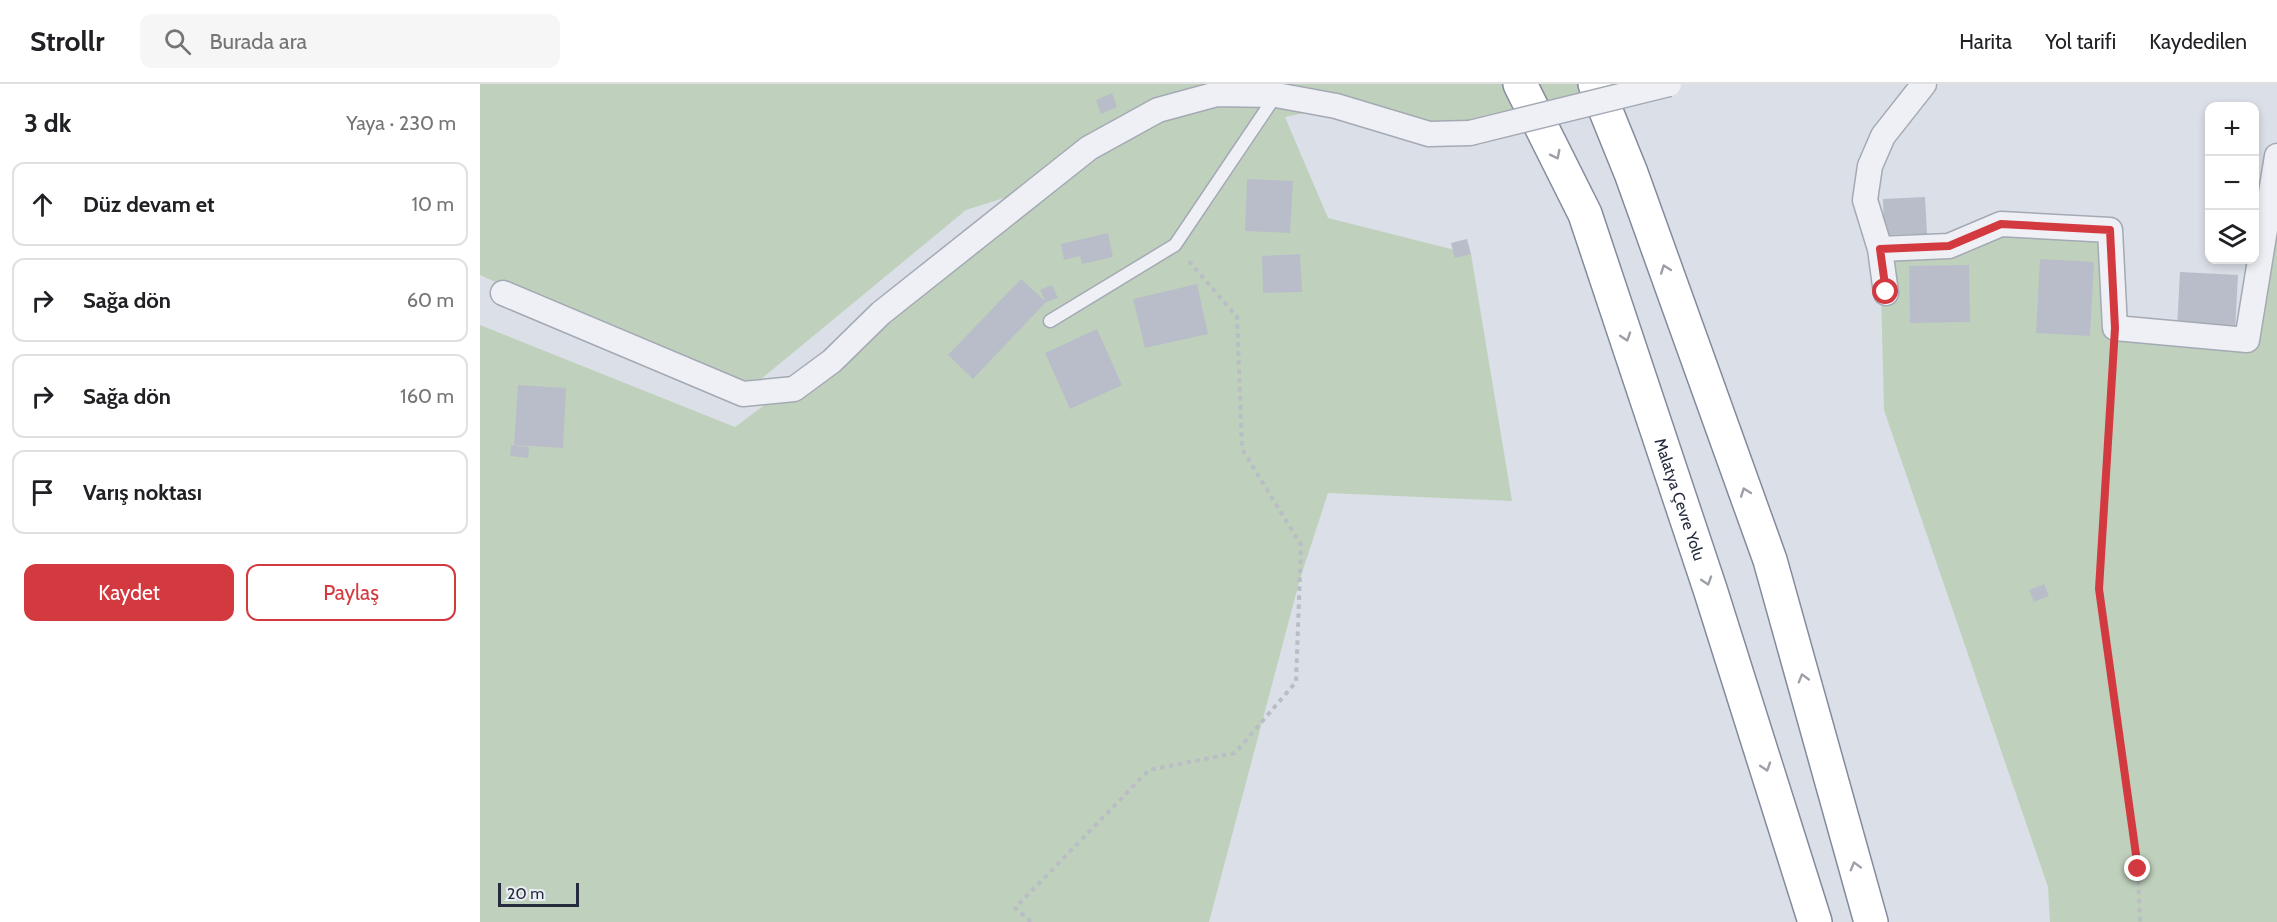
<!DOCTYPE html>
<html lang="tr">
<meta charset="utf-8">
<style>
:root{--surface:#fff;--page:#f6f6f6;--text:#202124;--muted:#757577;--line:#e0e0e0;--accent:#d33a40}
body{margin:0;font-family:Cabin,sans-serif;background:var(--page);color:var(--text)}
.controls{position:absolute;right:18px;top:18px;display:grid;overflow:hidden;border-radius:12px;box-shadow:0 3px 9px #0003}
.controls button{width:54px;height:54px;display:grid;place-items:center;padding:0;border:0;border-bottom:2px solid var(--line);background:var(--surface);color:var(--text);font:30px sans-serif}
.scale{position:absolute;left:18px;bottom:15px;width:81px;box-sizing:border-box;padding-left:6px;border:3px solid #252b3d;border-top:0;font-size:16px;line-height:21px;white-space:nowrap;color:#252b3d;-webkit-text-stroke:4px #ebeef4;paint-order:stroke}
.stop{position:absolute;width:18px;height:18px;margin:-14px;border:4px solid #d33a40;border-radius:50%;background:#fff}
.stop.end{background:#d33a40;border-color:#fff;box-shadow:0 2px 6px #0008}
.list{margin:0;padding:0;list-style:none}
h2{display:flex;justify-content:space-between;align-items:center;height:78px;margin:0;padding:0 24px;font-size:26px}
h2 small{font-size:20px;font-weight:400;color:var(--muted)}
.list li{display:grid;grid-template-columns:39px 1fr auto;gap:18px;align-items:center;box-sizing:border-box;height:84px;margin:0 12px 12px;padding:0 12px;border:2px solid var(--line);border-radius:12px}
.list b{display:block;font-size:22px;white-space:nowrap}
.list em{font-size:20px;font-style:normal;color:var(--muted)}
.actions{display:flex;gap:12px;padding:18px 24px}
.actions a{flex:1;padding:14px 0;border:2px solid var(--accent);border-radius:12px;text-align:center;font-size:21px;color:var(--accent)}
.actions .main{background:var(--accent);color:#fff}
.icon{flex:none;width:33px;height:33px;fill:none;stroke:currentColor;stroke-width:2;stroke-linecap:round;stroke-linejoin:round}
.map{position:relative;flex:none;width:1797px;height:838px;overflow:hidden}
header{display:flex;align-items:center;gap:36px;box-sizing:border-box;height:84px;padding:0 30px;background:var(--surface);border-bottom:2px solid var(--line)}
header strong{font-size:28px}
nav{display:flex;gap:33px;margin-inline-start:auto;font-size:21px}
.search{width:420px;height:54px;background:var(--page);display:flex;align-items:center;gap:15px;box-sizing:border-box;padding:0 21px;border-radius:12px;color:var(--muted);font-size:22px}
main{display:flex}
aside{flex:1;background:var(--surface)}
.map>svg:first-child{display:block}
</style>
<header>
<strong>Strollr</strong>
<div class="search"><svg class="icon" aria-label="search" viewBox="0 0 24 24"><circle cx="10" cy="10" r="6"/><path d="M15 15l6 6"/></svg>Burada ara</div>
<nav><a>Harita</a><a>Yol tarifi</a><a>Kaydedilen</a></nav>
</header>
<main>
<aside>
<h2>3 dk<small>Yaya · 230 m</small></h2>
<ul class="list">
<li><svg class="icon" aria-label="ahead" viewBox="0 0 24 24"><path d="M12 20V5M6 11l6-6 6 6"/></svg><div><b>Düz devam et</b></div><em>10 m</em></li>
<li><svg class="icon" aria-label="right" viewBox="0 0 24 24"><path d="M7 20v-9h11M14 6l5 5-5 5"/></svg><div><b>Sağa dön</b></div><em>60 m</em></li>
<li><svg class="icon" aria-label="right" viewBox="0 0 24 24"><path d="M7 20v-9h11M14 6l5 5-5 5"/></svg><div><b>Sağa dön</b></div><em>160 m</em></li>
<li><svg class="icon" aria-label="arrive" viewBox="0 0 24 24"><path d="M6 21V4h12l-3 4 3 4H6"/></svg><div><b>Varış noktası</b></div></li>
</ul>
<div class="actions"><a class="main">Kaydet</a><a>Paylaş</a></div>
</aside>
<div class="map">
<svg width="1797" height="838" viewBox="0 0 1797 838">
<rect width="100%" height="100%" fill="#dbdfe7"/>
<path fill="#bfd1bc" d="M0 0H1143L990 49 856 22 805 33 848 134 991 170 1032 417 848 409 820 495 729 838H0V241L255 343 587 94 486 126 263 310 0 191Z
M1797 72V838H1570L1568 803 1404 326 1400 165 1583 143 1630 146 1635 244 1767 256Z"/>
<path fill="#b9bdc9" d="M632 9 637 23 621 30 616 16Z
M767 95 813 97 810 149 765 147Z
M1445 113 1447 150 1404 151 1403 115Z
M628 149 633 173 602 180 600 172 584 176 581 160Z
M987 155 991 170 975 174 971 159Z
M820 170 822 208 783 209 782 172Z
M1560 175 1614 178 1610 252 1556 249Z
M1489 181 1490 238 1430 239 1429 182Z
M1700 188 1758 191 1755 247 1697 244Z
M541 195 565 217 560 206 572 201 578 214 566 218 493 295 468 271Z
M717 200 728 250 665 264 653 215Z
M617 245 642 301 590 325 565 269Z
M38 301 86 304 83 364 34 361Z
M31 361 49 363 48 374 30 372Z
M1564 500 1569 512 1554 518 1549 506Z"/>
<g fill="none" stroke-linecap="round" stroke-linejoin="round">
<g stroke="#a4a9b4" stroke-width="15">
<path id="service" d="M570 237 695 161 796 11"/>
</g>
<g stroke="#a4a9b4" stroke-width="27">
<path id="minor" d="M1400 165 1469 162 1521 140 1630 146 1635 244 1767 256 1797 72
M23 209 263 310 314 305 352 277 401 229 609 64 678 26 737 10 796 11 856 22 949 50 990 49
M1406 209 1400 165 1385 116 1390 82 1403 52 1444 0"/>
</g>
<g stroke="#828a9e" stroke-width="36">
<g id="trunk">
<path id="s1" d="M1040 0 1105 130 1230 505 1335 838"/>
<path d="M1115 0 1151 89 1290 476 1391 838"/>
</g>
</g>
<path stroke="#babdc5" stroke-width="4" stroke-dasharray="4.5 4.5" stroke-linecap="butt" d="M1633 269 1619 505 1658 785 1660 838
M551 838 535 824 669 686 755 669 816 598 821 461 762 365 757 233 707 175"/>
<use href="#service" stroke="#eef0f5" stroke-width="12"/>
<use href="#minor" stroke="#eef0f5" stroke-width="24"/>
<use href="#trunk" stroke="#fff" stroke-width="33"/>
<g stroke="#a4a9b4" stroke-width="27" stroke-linecap="butt">
<path id="minor-bridge" d="M990 49 1189 0"/>
</g>
<use href="#minor-bridge" stroke="#eef0f5" stroke-width="24"/>
</g>
<defs><path id="oneway-chevron" d="M-2-3.5L2.5 0L-2 3.5" fill="none" stroke-width="1.6" stroke-linecap="round" stroke-linejoin="round" transform="scale(1.5)"/></defs>
<g stroke="#9da0a8">
<use href="#oneway-chevron" transform="translate(1076 71) rotate(63)"/>
<use href="#oneway-chevron" transform="translate(1185 185) rotate(-110)"/>
<use href="#oneway-chevron" transform="translate(1146 253) rotate(72)"/>
<use href="#oneway-chevron" transform="translate(1265 408) rotate(-110)"/>
<use href="#oneway-chevron" transform="translate(1227 497) rotate(72)"/>
<use href="#oneway-chevron" transform="translate(1323 594) rotate(-106)"/>
<use href="#oneway-chevron" transform="translate(1286 683) rotate(72)"/>
<use href="#oneway-chevron" transform="translate(1375 782) rotate(-106)"/>
</g>
<g fill="none" stroke-linecap="round" stroke-linejoin="round">
<path stroke="#d33a40" stroke-width="8" d="M1406 208 1400 165 1469 162 1521 140 1630 146 1635 244 1619 505 1658 785"/>
</g>
<g text-anchor="middle" dominant-baseline="central" stroke-width="4.5" stroke-linejoin="round" paint-order="stroke">
<g font-size="16" fill="#252b3d" stroke="#ebeef4">
<text stroke="none"><textPath href="#s1" startOffset="446">Malatya Çevre Yolu</textPath></text>
</g>
</g>
</svg>
<div class="controls">
<button>+</button>
<button>−</button>
<button><svg class="icon" aria-label="layers" viewBox="0 0 24 24"><path d="M12 4l9 5-9 5-9-5zM3 14l9 5 9-5"/></svg></button>
</div>
<div class="scale">20 m</div>
<div class="stop" style="left:1406px;top:208px"></div>
<div class="stop end" style="left:1658px;top:785px"></div>
</div>
</main>
